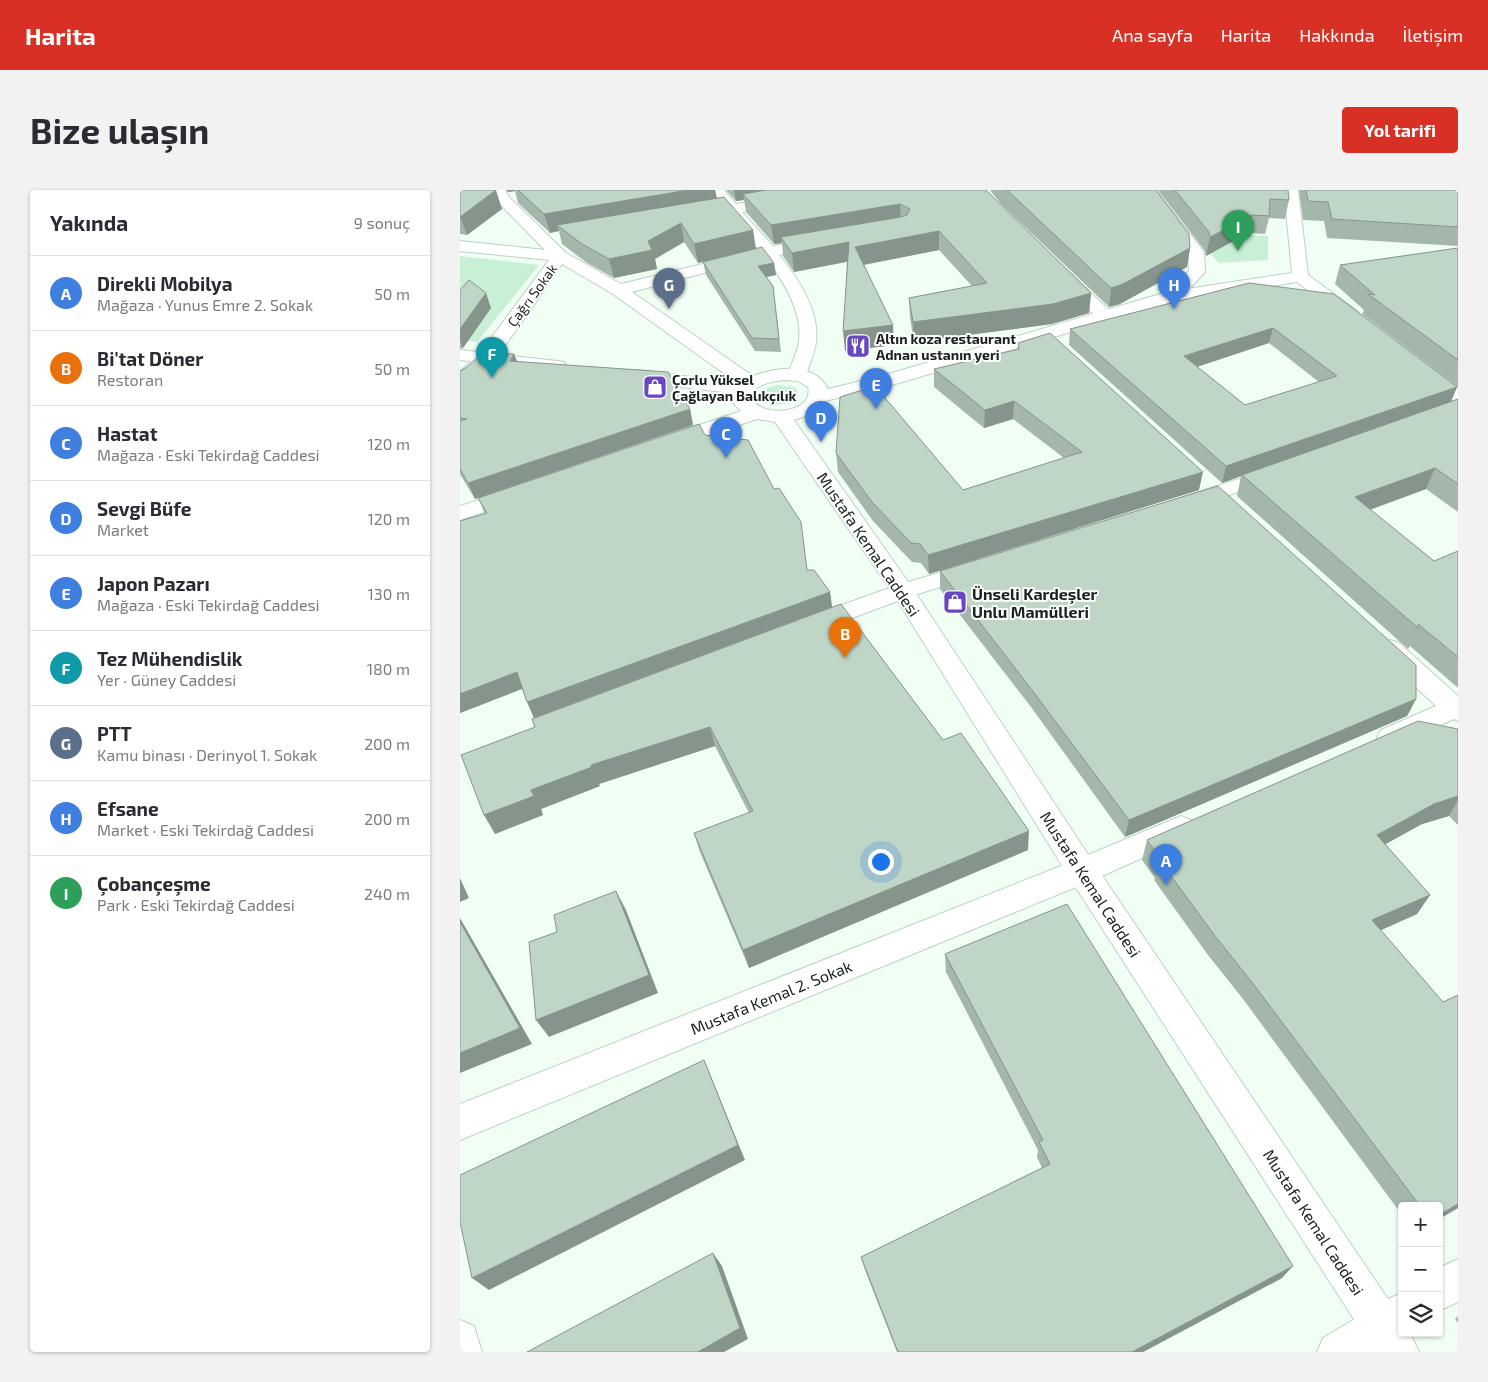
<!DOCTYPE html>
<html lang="tr">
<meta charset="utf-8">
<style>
:root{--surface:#fff;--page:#f2f2f3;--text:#2b2b33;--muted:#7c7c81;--line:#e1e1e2;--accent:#d93025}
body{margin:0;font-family:"Exo 2",sans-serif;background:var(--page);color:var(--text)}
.controls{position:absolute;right:15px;bottom:15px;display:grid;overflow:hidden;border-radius:5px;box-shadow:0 1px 4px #0004}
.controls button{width:45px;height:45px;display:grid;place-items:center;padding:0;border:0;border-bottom:1px solid var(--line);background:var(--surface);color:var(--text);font:25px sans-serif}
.you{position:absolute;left:420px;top:671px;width:18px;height:18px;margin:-12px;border:4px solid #fff;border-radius:50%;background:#1a73e8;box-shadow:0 0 0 8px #1a73e833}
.badge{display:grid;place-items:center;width:32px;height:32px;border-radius:50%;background:var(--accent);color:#fff;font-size:16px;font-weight:700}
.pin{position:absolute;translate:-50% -41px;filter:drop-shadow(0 1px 2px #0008)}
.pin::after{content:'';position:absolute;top:26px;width:18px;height:15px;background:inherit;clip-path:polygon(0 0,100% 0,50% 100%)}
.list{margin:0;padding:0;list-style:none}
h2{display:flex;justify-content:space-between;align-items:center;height:65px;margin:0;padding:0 20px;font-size:21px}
h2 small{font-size:16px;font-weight:400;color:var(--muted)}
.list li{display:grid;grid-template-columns:32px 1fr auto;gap:15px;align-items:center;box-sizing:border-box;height:75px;padding:0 20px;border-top:1px solid var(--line)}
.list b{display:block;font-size:19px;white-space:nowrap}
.list p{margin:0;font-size:16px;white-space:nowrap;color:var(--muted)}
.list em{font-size:16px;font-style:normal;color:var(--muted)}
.icon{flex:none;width:28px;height:28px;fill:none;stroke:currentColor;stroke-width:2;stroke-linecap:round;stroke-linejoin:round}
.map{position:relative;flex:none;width:998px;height:1162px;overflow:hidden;border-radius:5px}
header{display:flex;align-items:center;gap:30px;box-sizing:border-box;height:70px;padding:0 25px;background:var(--accent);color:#fff}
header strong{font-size:24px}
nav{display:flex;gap:28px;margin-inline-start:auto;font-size:18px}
.intro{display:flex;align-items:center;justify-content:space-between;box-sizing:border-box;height:120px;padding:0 30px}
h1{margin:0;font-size:35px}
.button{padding:12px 22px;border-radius:5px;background:var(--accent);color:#fff;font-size:18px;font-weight:700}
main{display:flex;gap:30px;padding:0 30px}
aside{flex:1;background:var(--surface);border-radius:5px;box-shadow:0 1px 4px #0004}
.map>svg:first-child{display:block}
</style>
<header>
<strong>Harita</strong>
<nav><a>Ana sayfa</a><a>Harita</a><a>Hakkında</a><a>İletişim</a></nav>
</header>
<div class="intro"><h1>Bize ulaşın</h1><a class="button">Yol tarifi</a></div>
<main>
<aside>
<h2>Yakında<small>9 sonuç</small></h2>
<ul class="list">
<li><span class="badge" style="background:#3f7fe0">A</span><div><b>Direkli Mobilya</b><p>Mağaza · Yunus Emre 2. Sokak</p></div><em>50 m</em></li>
<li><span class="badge" style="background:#e8710a">B</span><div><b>Bi'tat Döner</b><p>Restoran</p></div><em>50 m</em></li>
<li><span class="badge" style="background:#3f7fe0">C</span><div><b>Hastat</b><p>Mağaza · Eski Tekirdağ Caddesi</p></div><em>120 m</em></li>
<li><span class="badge" style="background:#3f7fe0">D</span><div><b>Sevgi Büfe</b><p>Market</p></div><em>120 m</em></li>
<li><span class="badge" style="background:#3f7fe0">E</span><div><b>Japon Pazarı</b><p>Mağaza · Eski Tekirdağ Caddesi</p></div><em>130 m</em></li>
<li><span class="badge" style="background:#0f9aa8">F</span><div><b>Tez Mühendislik</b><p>Yer · Güney Caddesi</p></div><em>180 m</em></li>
<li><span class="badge" style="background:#5c6f8a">G</span><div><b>PTT</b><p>Kamu binası · Derinyol 1. Sokak</p></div><em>200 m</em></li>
<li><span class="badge" style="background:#3f7fe0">H</span><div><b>Efsane</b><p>Market · Eski Tekirdağ Caddesi</p></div><em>200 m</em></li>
<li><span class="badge" style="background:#2e9e5b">I</span><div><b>Çobançeşme</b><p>Park · Eski Tekirdağ Caddesi</p></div><em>240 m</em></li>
</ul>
</aside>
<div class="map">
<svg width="998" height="1162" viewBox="0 0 998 1162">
<rect width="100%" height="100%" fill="#f0fef4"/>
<path fill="#c7f0d5" d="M739 43 808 46V70L759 73 739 52Z
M0 66 79 75 17 152 0 150Z
M318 195 334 197 339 203C333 216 313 218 303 209L302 202 307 198Z"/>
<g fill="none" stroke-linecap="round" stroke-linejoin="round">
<g stroke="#bbd2c3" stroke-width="2">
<path id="street" d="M31 0H45L49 7 106 63 161 94 299 60 269 24 239 29 234 28 232 25 234 22 262 16 249 0H264L276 14 354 0H385L383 3 378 4 282 22 313 56 358 48 363 50 366 53 363 56 319 65C338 88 360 120 356 152 355 163 349 174 346 185L344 189 337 191 330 189 328 185C331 174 337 163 339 152 343 121 323 90 305 67L172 102 297 189 299 193 297 197 290 199 283 197 153 104 102 74C84 99 27 191 0 198V182L20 163 89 70 0 61V51L85 60 38 12Z
M682 0H696L744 62 745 82 719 110H707L705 106 729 81 728 62Z
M603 80 609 82 651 122 654 126 651 130 645 131 639 130 597 88 595 85 597 82Z
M815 277 822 279 825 283 822 287 728 319 720 318 717 313 720 308Z
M515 372 523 374 526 379 523 384 451 406 352 443 343 441 340 435 343 429 435 396Z
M929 450 938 452 998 506V531L994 529 930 557 921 554 917 547 921 540 976 516 920 464 917 458 920 452Z
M721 626 731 630 735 638 731 646 633 690 0 950V914L611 672Z
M998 1069V1112L979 1121V1078Z
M942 1103V1143H946L915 1162H857L863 1148 928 1109Z
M0 1130 14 1136 22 1162H0Z"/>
</g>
<g stroke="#bbd2c3" stroke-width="2">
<path id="secondary" d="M824 0H838L848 85 897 121 900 125 897 129 891 130 885 129 837 92 715 111 439 193 365 211 354 223 334 230 451 396 633 672 942 1130V1143H950L959 1162H915L611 690 434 405 315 232 297 229 213 257 206 259 199 257 196 253 199 249 281 221 275 215 271 206 272 203 177 192 170 190 168 186 170 182 177 180 278 193C303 179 352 167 368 199L425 185 707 102 832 83ZM325 190 338 191 348 197C355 223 300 230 290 206 296 193 312 192 325 190Z
M0 160 98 171 104 172 107 176 104 180 98 181 0 170Z
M964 176 971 178 998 199V214L991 212 957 186 955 182 957 178Z
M57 298 64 300 68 304 64 308 0 330V316Z"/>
</g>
<use href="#street" fill="#fff" fill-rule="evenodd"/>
<use href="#secondary" fill="#fff" fill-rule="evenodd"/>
</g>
<path fill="#a4b7aa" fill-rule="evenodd" d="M0 0 42 19 7 45 0 44Z
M47 0H255L257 8 296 59 314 73 316 85 306 87 313 96 321 162 295 161 246 85 243 72 270 65 238 73 224 52 195 69 197 79 154 88 127 73 102 54 99 41 90 43 58 13 55 1 48 2Z
M266 0H526L631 103 629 123 592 134 454 152 450 128 449 108 512 96 479 60 404 75 434 155 385 161 387 72 334 82 323 66 322 53 314 54 286 22 284 10 276 11Z
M530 0H696L730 58 727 77 660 114 649 117 541 14Z
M698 0H828L829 10 825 29 809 28 805 44 788 43 746 66 745 61Z
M839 0H998V56L867 48 864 31 843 30Z
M998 58V197L902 124 904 120 875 94 880 75Z
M789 93 997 197 991 211 998 209V322L966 299 910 320 974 371 998 361V498L950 456 948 459 777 306 781 286 762 293 609 155 610 139ZM809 153 859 192 785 215 737 177Z
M0 100 31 118 3 158 0 159Z
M558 153 739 300 469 384 461 373 452 372 413 331 378 282 376 263 503 300 604 268 553 229 524 238 474 197V179L558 160Z
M54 164 57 171 230 219 233 235 46 298 245 245 314 299 343 348 347 380 370 402 372 417 74 528 62 499 0 523V331L25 324 18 308 15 309 0 284V181Z
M480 381 956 509 947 526 665 647 571 517 480 399Z
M72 529 483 550 568 660 289 778 240 662 234 643 289 623 255 556 139 594 140 596 81 619 83 625 35 644 75 537Z
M998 539V635L989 626 962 634 925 654 970 705 957 724 921 740 998 1018 979 1029V1016H942V1025L783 809 748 765 694 690 695 688 682 670 687 650Z
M485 764 822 1088 683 1162H437L405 1080 401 1067 582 978 577 967 578 960 486 782Z
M998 1126V1133L995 1129Z"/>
<path fill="#86958b" d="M36 0 42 19 7 45 0 27Z
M47 0H54L55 1 48 2Z
M229 0H255L258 14 97 35 99 41 90 43 84 24Z
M274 0H342L283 4 284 10 276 11Z
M440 14 441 32 321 47 322 53 314 54 311 35Z
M792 25 788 43 746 66 750 47Z
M221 33 224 52 195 69 197 79 154 88 149 69 188 51Z
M293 40 296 59 238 73 234 54Z
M479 41V60L397 76 395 57Z
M389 52 390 71 334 82 332 63Z
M730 58 727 77 660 114 649 117 651 98Z
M314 73 316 85 300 88 298 76Z
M26 103 31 118 3 158 0 151V139Z
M631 103 629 123 592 134 454 152 453 132Z
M433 135 434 155 385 161 383 141Z
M813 138 809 153 721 182 724 166Z
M54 164 60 179 50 171Z
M997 197 990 214 782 285 781 286 762 293 766 276Z
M554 211 553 229 524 238 525 220Z
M230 219 233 235 15 309 8 293Z
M975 278 966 299 887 328 895 307Z
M743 282 739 300 469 384 468 365Z
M370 402 372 417 74 528 67 512Z
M57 482 64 498 0 523V504Z
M956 509 947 526 665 647 669 630Z
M250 537 255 556 139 594 140 596 81 619 83 625 35 644 24 625 71 600 131 575Z
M998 606V610L989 626 962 634 906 665 917 645 974 614Z
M569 641 568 660 289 778 283 760Z
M0 688 9 708 0 712Z
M156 701 166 720 198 803 89 847 76 830Z
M970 705 957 724 901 749 912 730Z
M0 728 72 854 0 883Z
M244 870 251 887 285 970 29 1100 12 1088Z
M998 1014V1018L979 1029V1025Z
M253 1063 262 1076 288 1149 264 1162H238Z
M833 1076 822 1088 683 1162H672Z"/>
<path fill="#bfd5c6" stroke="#86958b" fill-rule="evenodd" d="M0 0H36L0 27Z
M58 0H229L84 24Z
M306 0H526L631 103 593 114 453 132 449 108 527 93 479 41 395 57 433 135 383 141 389 52 332 63 321 47 441 27 447 25 450 19 440 14 311 35 283 4Z
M547 0H696L729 44 730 58 663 94 651 98Z
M715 0H828L829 10 810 9 809 26 792 25 750 47 749 42Z
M846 0H998V37L872 29 868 12 848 11Z
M264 7 293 40 234 54 221 33 188 51 192 60 149 69 122 54 97 35Z
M302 57 314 73 298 76 313 96 319 149 292 148 243 72Z
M998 58V170L908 104 915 105 880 75Z
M9 90 26 103 0 139V100Z
M789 93 874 104 997 197 766 276 610 139ZM813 138 877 186 785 215 724 166Z
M590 143 743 282 468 365 460 354 451 353 412 312 376 263 380 207 415 196 503 300 622 262 554 211 525 220 474 179 559 159 558 153Z
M22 163 54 164 50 171 208 182 230 219 8 293 0 279V231L7 229 0 228V181L7 177Z
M998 209V294L975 278 895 307 974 371 998 361V467L958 434V438L782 285Z
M239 234 245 245 288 250 314 299 319 298 341 332 347 380H354L370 402 67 512 57 482 0 504V331L27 323 18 308Z
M758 296 956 475V509L669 630 572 500 480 381Z
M381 414 483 550 501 543 569 641 283 760 234 643 293 621 250 537 131 575 132 577 71 600 74 606 24 625 1 565 75 537 72 529Z
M958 531 998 539V606L974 614 917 645 970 705 912 730 983 812 998 805V1014L979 1025V1016H960L791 791 755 746 700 671 702 670 687 650Z
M156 701 189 785 76 830 69 752 97 742 94 725Z
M607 714 833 1076 672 1162H438L401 1067 590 974 579 952 583 950 485 764Z
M0 732 60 838 0 863Z
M244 870 278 955 12 1088 0 1032V985Z
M253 1063 280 1138 238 1162H67Z"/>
<defs>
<g id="restaurant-square" transform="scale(1.25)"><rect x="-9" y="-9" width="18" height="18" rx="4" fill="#6947c0" stroke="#fff"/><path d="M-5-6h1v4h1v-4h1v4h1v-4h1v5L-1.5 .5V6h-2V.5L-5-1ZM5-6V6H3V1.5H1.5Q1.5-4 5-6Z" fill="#fff"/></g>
<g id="shop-square" transform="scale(1.25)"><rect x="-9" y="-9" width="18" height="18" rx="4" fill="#6947c0" stroke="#fff"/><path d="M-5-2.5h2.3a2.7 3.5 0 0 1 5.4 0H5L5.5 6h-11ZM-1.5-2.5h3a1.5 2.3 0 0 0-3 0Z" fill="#fff"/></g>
</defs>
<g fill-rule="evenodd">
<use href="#restaurant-square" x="398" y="156"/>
<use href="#shop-square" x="195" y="197"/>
<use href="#shop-square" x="495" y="412"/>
</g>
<g text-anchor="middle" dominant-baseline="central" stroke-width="4" stroke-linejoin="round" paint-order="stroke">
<g font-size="14" fill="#19221c" stroke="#fff">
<text transform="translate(72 105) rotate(-54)">Çağrı Sokak</text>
</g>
<g font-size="14" font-weight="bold" fill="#19221c" stroke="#fff" text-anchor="start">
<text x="416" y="148">Altın koza restaurant<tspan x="416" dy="16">Adnan ustanın yeri</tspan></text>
<text x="212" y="189">Çorlu Yüksel<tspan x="212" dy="16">Çağlayan Balıkçılık</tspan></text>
</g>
<g font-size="16" fill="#19221c" stroke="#fff">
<text transform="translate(409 354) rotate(56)">Mustafa Kemal Caddesi</text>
<text transform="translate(631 694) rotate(57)">Mustafa Kemal Caddesi</text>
<text transform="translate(311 807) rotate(-22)">Mustafa Kemal 2. Sokak</text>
<text transform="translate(854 1032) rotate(57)">Mustafa Kemal Caddesi</text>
</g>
<g font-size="16" font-weight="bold" fill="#19221c" stroke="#fff" text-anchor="start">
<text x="512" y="403">Ünseli Kardeşler<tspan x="512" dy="18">Unlu Mamülleri</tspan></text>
</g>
</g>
</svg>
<div class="controls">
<button>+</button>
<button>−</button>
<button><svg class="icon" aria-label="layers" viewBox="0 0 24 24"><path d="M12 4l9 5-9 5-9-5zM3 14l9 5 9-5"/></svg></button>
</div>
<div class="you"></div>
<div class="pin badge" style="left:706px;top:695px;background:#3f7fe0">A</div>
<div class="pin badge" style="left:385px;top:468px;background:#e8710a">B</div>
<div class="pin badge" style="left:266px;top:268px;background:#3f7fe0">C</div>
<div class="pin badge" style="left:361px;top:252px;background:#3f7fe0">D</div>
<div class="pin badge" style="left:416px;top:219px;background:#3f7fe0">E</div>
<div class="pin badge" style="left:32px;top:188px;background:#0f9aa8">F</div>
<div class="pin badge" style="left:209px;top:119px;background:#5c6f8a">G</div>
<div class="pin badge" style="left:714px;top:119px;background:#3f7fe0">H</div>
<div class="pin badge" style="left:778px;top:61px;background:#2e9e5b">I</div>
</div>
</main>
